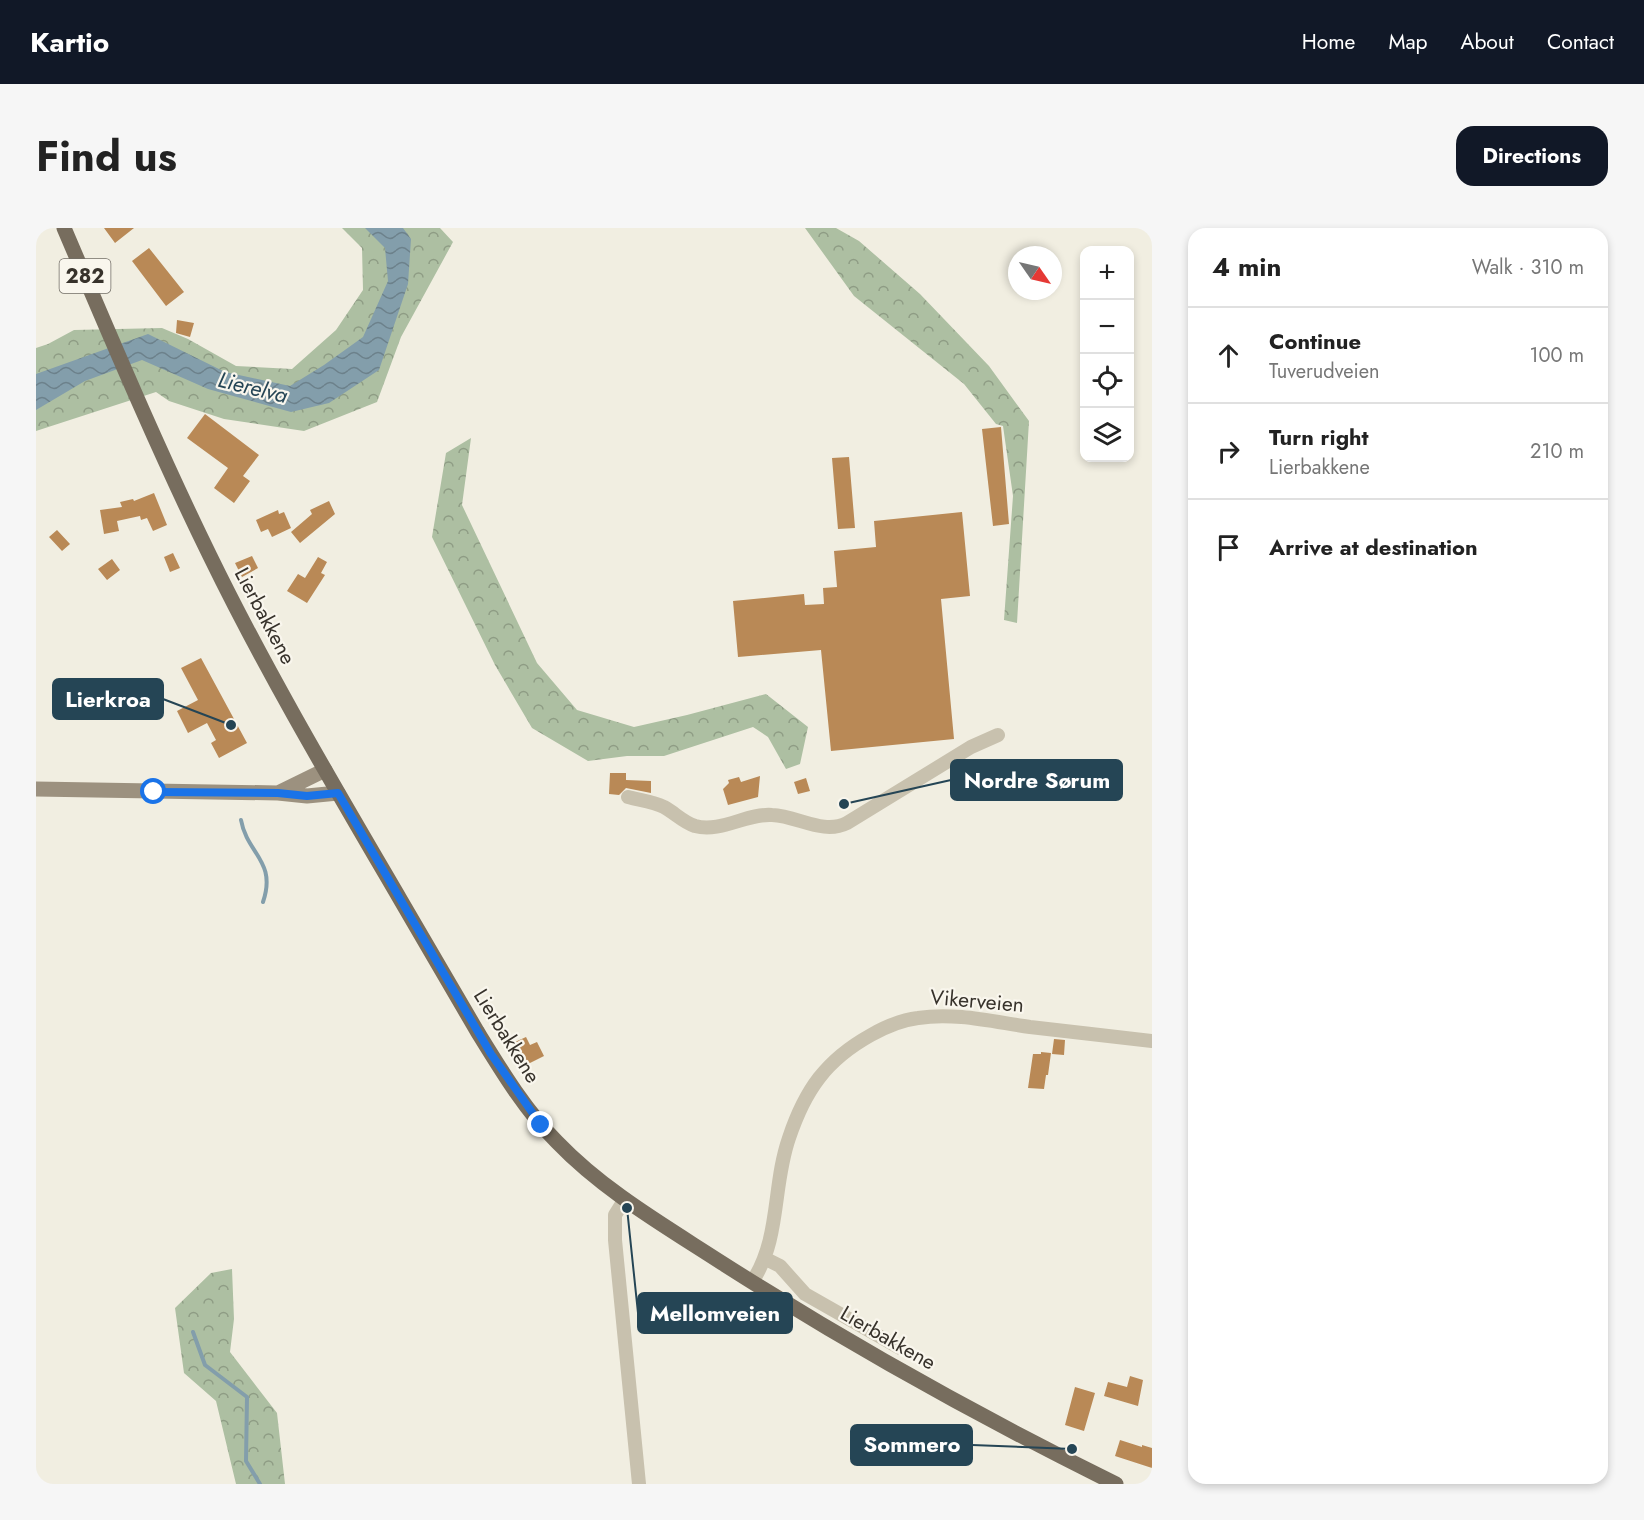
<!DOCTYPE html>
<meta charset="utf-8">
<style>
:root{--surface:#fff;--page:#f6f6f6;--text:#222;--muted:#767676;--line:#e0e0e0;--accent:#111827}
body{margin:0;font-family:Jost,sans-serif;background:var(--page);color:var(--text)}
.controls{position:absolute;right:18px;top:18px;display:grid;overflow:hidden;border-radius:12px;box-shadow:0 3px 9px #0003}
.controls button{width:54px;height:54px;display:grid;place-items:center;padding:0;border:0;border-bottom:2px solid var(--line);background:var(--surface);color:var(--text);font:30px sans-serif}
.compass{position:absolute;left:972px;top:18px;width:54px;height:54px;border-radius:50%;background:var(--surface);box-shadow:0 3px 9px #0003;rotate:124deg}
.stop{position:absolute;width:18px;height:18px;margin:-14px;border:4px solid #1a73e8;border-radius:50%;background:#fff}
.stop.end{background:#1a73e8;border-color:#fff;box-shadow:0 2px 6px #0008}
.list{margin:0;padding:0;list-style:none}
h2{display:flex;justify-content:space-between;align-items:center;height:78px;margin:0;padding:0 24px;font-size:26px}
h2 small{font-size:20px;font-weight:400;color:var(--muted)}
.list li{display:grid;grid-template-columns:39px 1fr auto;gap:18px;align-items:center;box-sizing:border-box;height:96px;padding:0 24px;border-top:2px solid var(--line)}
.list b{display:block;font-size:22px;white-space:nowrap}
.list p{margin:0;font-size:20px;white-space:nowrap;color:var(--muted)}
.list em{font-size:20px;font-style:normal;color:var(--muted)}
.icon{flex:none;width:33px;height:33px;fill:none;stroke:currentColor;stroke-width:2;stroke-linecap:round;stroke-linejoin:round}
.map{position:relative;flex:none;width:1116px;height:1256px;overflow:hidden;border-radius:18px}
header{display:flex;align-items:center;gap:36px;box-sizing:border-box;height:84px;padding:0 30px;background:var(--accent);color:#fff}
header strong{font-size:28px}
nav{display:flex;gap:33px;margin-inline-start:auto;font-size:21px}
.intro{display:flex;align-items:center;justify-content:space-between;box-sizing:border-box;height:144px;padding:0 36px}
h1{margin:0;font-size:42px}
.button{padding:15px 27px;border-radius:18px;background:var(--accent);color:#fff;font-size:21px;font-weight:700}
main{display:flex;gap:36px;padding:0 36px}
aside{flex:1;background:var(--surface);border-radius:18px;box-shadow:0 3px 9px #0003}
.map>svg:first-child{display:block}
</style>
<header>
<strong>Kartio</strong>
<nav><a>Home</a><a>Map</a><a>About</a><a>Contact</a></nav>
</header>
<div class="intro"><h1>Find us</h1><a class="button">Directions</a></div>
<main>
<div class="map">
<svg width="1116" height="1256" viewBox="0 0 1116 1256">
<defs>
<pattern id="forest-crowns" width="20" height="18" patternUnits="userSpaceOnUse" patternTransform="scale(1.5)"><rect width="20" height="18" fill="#adbfa2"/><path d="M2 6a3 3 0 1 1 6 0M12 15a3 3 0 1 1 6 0" fill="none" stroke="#8e9c84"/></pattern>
<pattern id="water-waves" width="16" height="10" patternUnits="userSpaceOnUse" patternTransform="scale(1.5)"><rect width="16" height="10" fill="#839eab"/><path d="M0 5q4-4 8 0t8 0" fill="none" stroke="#6c818b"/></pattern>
</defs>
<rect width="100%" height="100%" fill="#f1eee1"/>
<path fill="url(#forest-crowns)" d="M306 0H404L417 14 365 109 341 174 268 203 188 191 133 173 120 164 0 203V120L12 116 38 102 126 100 152 111 200 138 256 141 300 102 327 62 326 20Z
M769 0H800L823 13 884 66 953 138 993 193 981 395 968 392 977 268 967 198 960 196 928 156 818 68Z
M435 210 426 277 501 435 541 482 598 499 651 487 730 466 772 499 764 536 750 541 732 509 717 499 628 528H591L552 533 496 500 459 437 396 309 410 225Z
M196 1041 198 1091 194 1124 241 1185 249 1256H200L180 1173 148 1145 139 1080 175 1045Z"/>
<path fill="url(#water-waves)" d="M329 0H367L375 11 372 56 343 142 293 175 255 184 172 161 106 132 49 153 0 182V146L112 106 189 144 254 158 288 137 327 109 352 53 349 20Z"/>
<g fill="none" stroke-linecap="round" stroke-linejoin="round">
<path stroke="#839eab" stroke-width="4" d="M205 592C211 626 241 633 227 674
M157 1104 169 1137 211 1169 210 1233 224 1256"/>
</g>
<path fill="#b98956" d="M68 0H98L79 15Z
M113 20 148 64 130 78 96 33Z
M141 92 158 95 154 109 140 105Z
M169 186 223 227 207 248 214 253 198 275 178 260 192 240 151 210Z
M965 199 973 296 957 298 946 201Z
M813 229 819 300 802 301 796 230Z
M118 265 131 297 117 303 111 290 105 292 104 288 81 293 83 303 68 306 64 282 86 279 84 274 97 271 98 273Z
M293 273 299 286 264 315 255 304 276 286 274 282Z
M242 282 243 286 248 284 255 300 236 309 232 301 225 304 220 292Z
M926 284 934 368 905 371 918 511 795 523 785 422 702 429 697 373 768 366 769 377 788 376 787 360 801 359 798 323 840 319 838 293Z
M21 302 34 316 26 323 13 309Z
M137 325 144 340 134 344 128 329Z
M216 328 222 340 206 349 199 335Z
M282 329 291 334 285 345 289 347 271 375 251 363 262 346 269 350Z
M76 331 84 342 71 352 62 341Z
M165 430 211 515 183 530 175 515 180 512 171 495 152 505 141 483 162 472 145 440Z
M574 545H590V552L615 553V565L590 560 583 567 573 566Z
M724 548 722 569 692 577 687 561 693 555 692 552 703 549 705 554Z
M770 550 774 563 762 566 758 554Z
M490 809 494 817 501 814 508 828 492 836 488 828 486 829 479 814Z
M1018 811 1029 812 1028 827 1016 826Z
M1005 824 1015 825 1012 847H1010L1008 861 992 860 997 826H1005Z
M1094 1148 1107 1152 1102 1178 1068 1168 1072 1154 1091 1159Z
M1039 1159 1059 1165 1048 1203 1029 1197Z
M1084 1212 1106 1219V1217L1116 1220V1240L1079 1228Z"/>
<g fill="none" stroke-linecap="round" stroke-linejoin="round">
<path stroke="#c8c1ae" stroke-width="14" d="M592 569C603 572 618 574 628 579 639 585 647 594 659 598 685 605 711 585 736 587 762 588 787 607 811 595L935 519 962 507
M589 971 579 987V1012L603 1256
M730 1031 744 1038 769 1066 864 1120
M716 1054C745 1010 736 959 753 910 769 862 790 832 835 807 849 799 866 792 882 790 919 784 958 794 994 799 1035 804 1075 808 1116 813"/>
<path stroke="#9c917f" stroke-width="15" d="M0 561 242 565 271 568 302 565
M242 565 289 542"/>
<path stroke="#776d5e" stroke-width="15" d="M28 0C75 110 121 220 174 328 231 445 298 558 364 671 390 715 415 759 441 803 465 842 489 882 521 914 568 963 629 998 686 1035 813 1116 944 1189 1080 1256"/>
</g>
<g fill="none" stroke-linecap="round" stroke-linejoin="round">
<path stroke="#1a73e8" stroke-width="8" d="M118 564 242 565 271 568 302 565 455 826 505 897"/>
</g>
<g text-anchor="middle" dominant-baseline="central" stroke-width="4.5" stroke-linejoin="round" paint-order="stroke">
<rect fill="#f9f6ed" stroke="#716d65" stroke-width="1.5" x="23.5" y="31" width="51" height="34" rx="4.5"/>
<g font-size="20" font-weight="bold" fill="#37322b">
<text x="49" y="48">282</text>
</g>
<g font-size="21" fill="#37322b" stroke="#f9f6ed">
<text transform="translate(229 388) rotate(62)">Lierbakkene</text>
<text transform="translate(941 773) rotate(5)">Vikerveien</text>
<text transform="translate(471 808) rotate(58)">Lierbakkene</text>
<text transform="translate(852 1110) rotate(30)">Lierbakkene</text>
</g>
<g font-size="22" font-style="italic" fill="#254555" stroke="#f9f6ed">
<text transform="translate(217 159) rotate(14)">Lierelva</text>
</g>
</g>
<path fill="none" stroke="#254555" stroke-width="2" d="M195 497L127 471M808 576L915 552M591 980L602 1085M1036 1221L936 1217"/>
<g fill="#254555" stroke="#f9f6ed" stroke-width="2">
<circle cx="195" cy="497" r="6"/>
<circle cx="808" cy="576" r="6"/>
<circle cx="591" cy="980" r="6"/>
<circle cx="1036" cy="1221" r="6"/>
</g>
<g fill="#254555" stroke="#254555" stroke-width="2">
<rect x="17" y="451" width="110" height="40" rx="6"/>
<rect x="915" y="532" width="171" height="40" rx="6"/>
<rect x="602" y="1065" width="154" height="40" rx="6"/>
<rect x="815" y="1197" width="121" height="40" rx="6"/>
</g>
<g font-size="22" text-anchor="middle" font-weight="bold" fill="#fff">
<text x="72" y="479">Lierkroa</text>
<text x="1001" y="560">Nordre Sørum</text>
<text x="679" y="1093">Mellomveien</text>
<text x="876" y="1224">Sommero</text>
</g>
</svg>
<div class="controls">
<button>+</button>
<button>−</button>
<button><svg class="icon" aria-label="locate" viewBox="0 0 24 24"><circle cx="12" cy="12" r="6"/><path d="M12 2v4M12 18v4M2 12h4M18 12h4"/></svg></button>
<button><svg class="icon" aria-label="layers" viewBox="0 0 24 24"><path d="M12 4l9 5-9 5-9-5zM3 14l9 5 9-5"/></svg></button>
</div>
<svg class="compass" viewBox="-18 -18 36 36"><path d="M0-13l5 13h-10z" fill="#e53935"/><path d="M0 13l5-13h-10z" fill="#767676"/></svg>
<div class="stop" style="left:118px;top:564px"></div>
<div class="stop end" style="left:505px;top:897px"></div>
</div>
<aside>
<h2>4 min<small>Walk · 310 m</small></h2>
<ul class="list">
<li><svg class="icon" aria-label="ahead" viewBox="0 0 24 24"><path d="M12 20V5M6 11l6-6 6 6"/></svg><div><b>Continue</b><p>Tuverudveien</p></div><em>100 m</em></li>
<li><svg class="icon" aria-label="right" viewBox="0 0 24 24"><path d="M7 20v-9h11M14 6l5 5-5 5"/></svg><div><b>Turn right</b><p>Lierbakkene</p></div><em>210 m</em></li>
<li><svg class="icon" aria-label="arrive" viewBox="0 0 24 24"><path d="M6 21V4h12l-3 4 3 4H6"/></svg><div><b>Arrive at destination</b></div></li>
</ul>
</aside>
</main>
